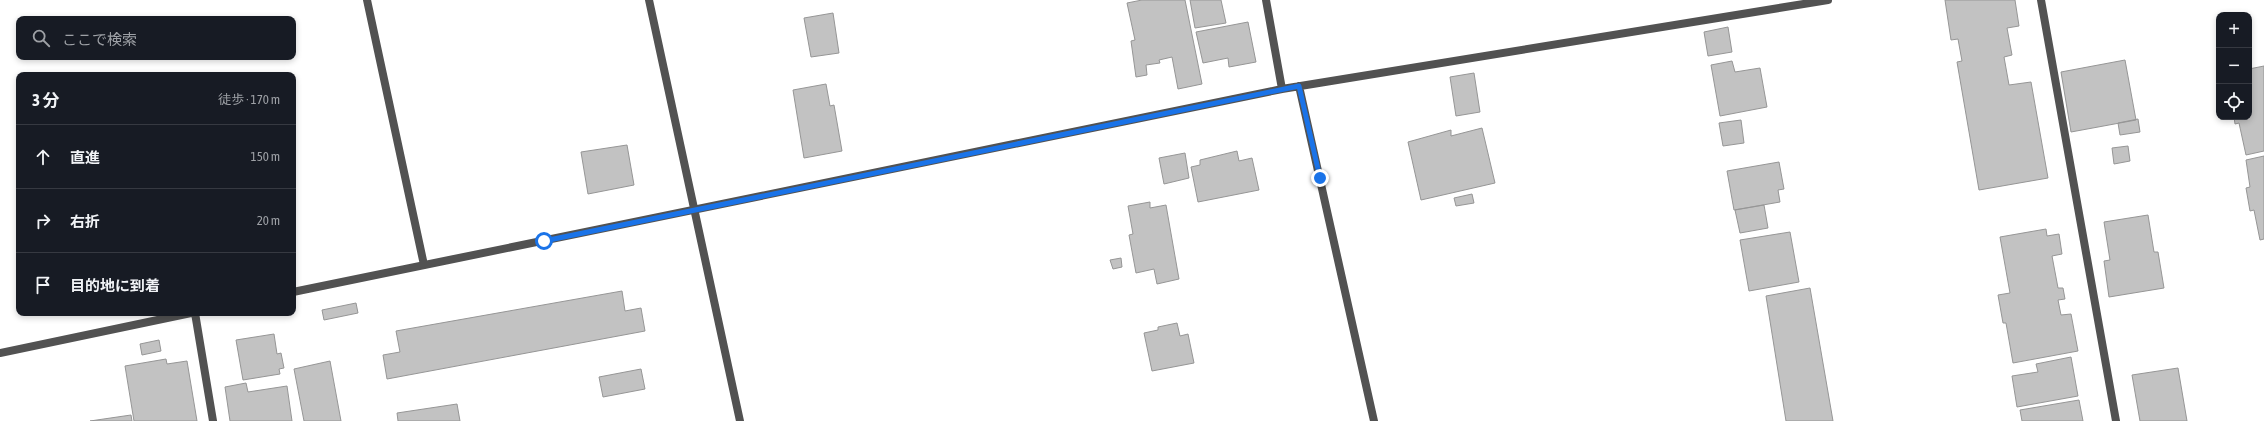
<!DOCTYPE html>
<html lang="ja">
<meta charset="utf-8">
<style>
:root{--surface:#171b24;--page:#242831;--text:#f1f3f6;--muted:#9ea1a6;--line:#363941}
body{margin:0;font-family:"Asap Condensed","Noto Sans JP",sans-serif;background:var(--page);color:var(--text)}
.controls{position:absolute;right:12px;top:12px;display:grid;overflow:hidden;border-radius:8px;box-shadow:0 2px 6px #0003}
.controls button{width:36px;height:36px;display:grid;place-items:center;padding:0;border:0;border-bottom:1px solid var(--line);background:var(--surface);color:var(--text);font:20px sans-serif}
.stop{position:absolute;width:12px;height:12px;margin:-9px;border:3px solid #1a73e8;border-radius:50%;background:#fff}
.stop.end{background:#1a73e8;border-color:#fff;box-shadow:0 1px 4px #0008}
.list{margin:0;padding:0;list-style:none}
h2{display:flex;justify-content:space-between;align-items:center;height:52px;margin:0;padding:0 16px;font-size:17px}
h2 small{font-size:13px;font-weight:400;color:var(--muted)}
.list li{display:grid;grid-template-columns:26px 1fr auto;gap:12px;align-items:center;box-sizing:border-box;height:64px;padding:0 16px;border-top:1px solid var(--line)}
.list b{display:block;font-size:15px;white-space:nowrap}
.list em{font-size:13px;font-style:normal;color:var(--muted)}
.icon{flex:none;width:22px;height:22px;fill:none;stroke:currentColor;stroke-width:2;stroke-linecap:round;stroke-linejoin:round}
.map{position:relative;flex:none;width:2264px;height:421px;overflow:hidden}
.search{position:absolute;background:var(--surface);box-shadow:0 2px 6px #0003;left:16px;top:16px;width:280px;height:44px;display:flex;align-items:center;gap:10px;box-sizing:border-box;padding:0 14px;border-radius:8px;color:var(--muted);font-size:15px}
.panel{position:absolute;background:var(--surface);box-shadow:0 2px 6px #0003;left:16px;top:72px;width:280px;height:244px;border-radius:8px}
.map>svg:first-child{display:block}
</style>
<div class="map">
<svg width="2264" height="421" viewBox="0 0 2264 421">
<rect width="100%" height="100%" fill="#fff"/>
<path fill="#c2c2c2" stroke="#969696" d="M1142 0H1185L1202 84 1178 89 1172 57 1159 60 1160 63 1146 65 1147 75 1136 77 1131 41 1135 40 1127 3Z
M1190 0H1221L1226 23 1195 28Z
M1945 0H2015L2019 26 2007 28 2012 55 2004 57 2009 85 2031 82 2048 178 1979 190 1957 62 1962 61 1958 39 1951 40Z
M833 13 839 53 811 57 804 18Z
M1248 22 1256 62 1229 67 1228 58 1203 63 1196 32Z
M1728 27 1732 52 1708 56 1704 32Z
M2125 60 2136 120 2071 132 2061 72Z
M1732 61 1735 72 1760 68 1767 107 1720 116 1711 65Z
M2264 66V151L2246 155 2239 123 2235 124 2234 117H2249V69Z
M1474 73 1480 112 1456 116 1450 77Z
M826 84 830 106 834 105 842 151 804 158 793 90Z
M2138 119 2140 132 2120 135 2118 123Z
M1741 120 1744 143 1723 146 1719 123Z
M1482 128 1495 183 1421 200 1408 142 1451 130V136Z
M627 145 634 185 588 194 581 152Z
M2128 146 2130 161 2114 164 2112 148Z
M1237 151 1239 161 1252 158 1259 190 1198 202 1191 167 1200 165V160Z
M1185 153 1189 178 1164 184 1159 158Z
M2264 156V239L2260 240 2254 210 2250 211 2246 188 2250 187 2246 160Z
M1779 162 1784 189 1778 190 1780 202 1734 210 1727 171Z
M1472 194 1474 203 1456 206 1454 198Z
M1150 202V208L1166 205 1179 279 1157 284 1154 269 1136 273 1129 235 1133 234 1128 206Z
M1764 205 1768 228 1740 233 1735 210Z
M2148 215 2154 252H2158L2164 288 2109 297 2104 261 2110 260 2104 222Z
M2046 229 2047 236 2059 234 2062 254 2052 256 2058 288H2063L2065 299 2058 300 2061 315 2071 314 2078 351 2013 363 2006 323H2003L1998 295 2010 293 2000 237Z
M1790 232 1799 282 1749 291 1740 240Z
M1121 258 1122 267 1113 269 1110 260Z
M1810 288 1833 421H1786L1766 296Z
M622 291 625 311 641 308 645 331 387 379 383 355 400 352 396 331Z
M356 303 358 313 324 320 322 310Z
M1177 323 1180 336 1188 334 1194 363 1152 371 1144 333 1158 330V327Z
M274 334 277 354 281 353 284 368 279 369 280 374 243 380 236 340Z
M159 340 161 351 142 355 140 344Z
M2071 357 2078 396 2017 407 2012 376 2038 372 2036 364Z
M166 359 167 364 187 361 197 421H134L125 366Z
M330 361 341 421H304L294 369Z
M2178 368 2187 421H2140L2132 375Z
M641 369 645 389 603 397 599 377Z
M246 383 248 392 287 386 292 421H230L225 387Z
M2079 400 2083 421H2022L2020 410Z
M457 404 460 421H398L397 413Z
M131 415 132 421H90Z"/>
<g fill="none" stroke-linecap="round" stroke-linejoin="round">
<path stroke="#525252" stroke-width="8" d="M367 0 424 265
M1266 0 1282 89
M2041 0 2116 421
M1299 86 1374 421
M293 292 1282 89 1828 0
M195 313 213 421
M0 353 191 313"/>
<path stroke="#525252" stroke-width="8" d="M649 0 740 421"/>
</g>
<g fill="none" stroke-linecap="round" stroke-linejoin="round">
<path stroke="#1a73e8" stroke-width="5" d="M544 241 1299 86 1320 178"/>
</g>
</svg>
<div class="controls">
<button>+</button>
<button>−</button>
<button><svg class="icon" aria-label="locate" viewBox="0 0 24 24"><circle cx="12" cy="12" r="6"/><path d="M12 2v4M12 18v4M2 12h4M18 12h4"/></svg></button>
</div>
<div class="stop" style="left:544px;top:241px"></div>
<div class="stop end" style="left:1320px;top:178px"></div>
<div class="search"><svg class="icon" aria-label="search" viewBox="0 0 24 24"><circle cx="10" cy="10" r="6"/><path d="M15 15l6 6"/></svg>ここで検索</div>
<section class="panel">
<h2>3 分<small>徒歩 · 170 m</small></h2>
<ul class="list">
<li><svg class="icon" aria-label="ahead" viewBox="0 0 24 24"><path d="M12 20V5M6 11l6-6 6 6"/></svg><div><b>直進</b></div><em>150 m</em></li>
<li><svg class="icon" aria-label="right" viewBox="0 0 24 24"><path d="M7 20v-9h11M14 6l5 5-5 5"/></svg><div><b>右折</b></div><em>20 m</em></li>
<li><svg class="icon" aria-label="arrive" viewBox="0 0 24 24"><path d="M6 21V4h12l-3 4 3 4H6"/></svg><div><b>目的地に到着</b></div></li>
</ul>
</section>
</div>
